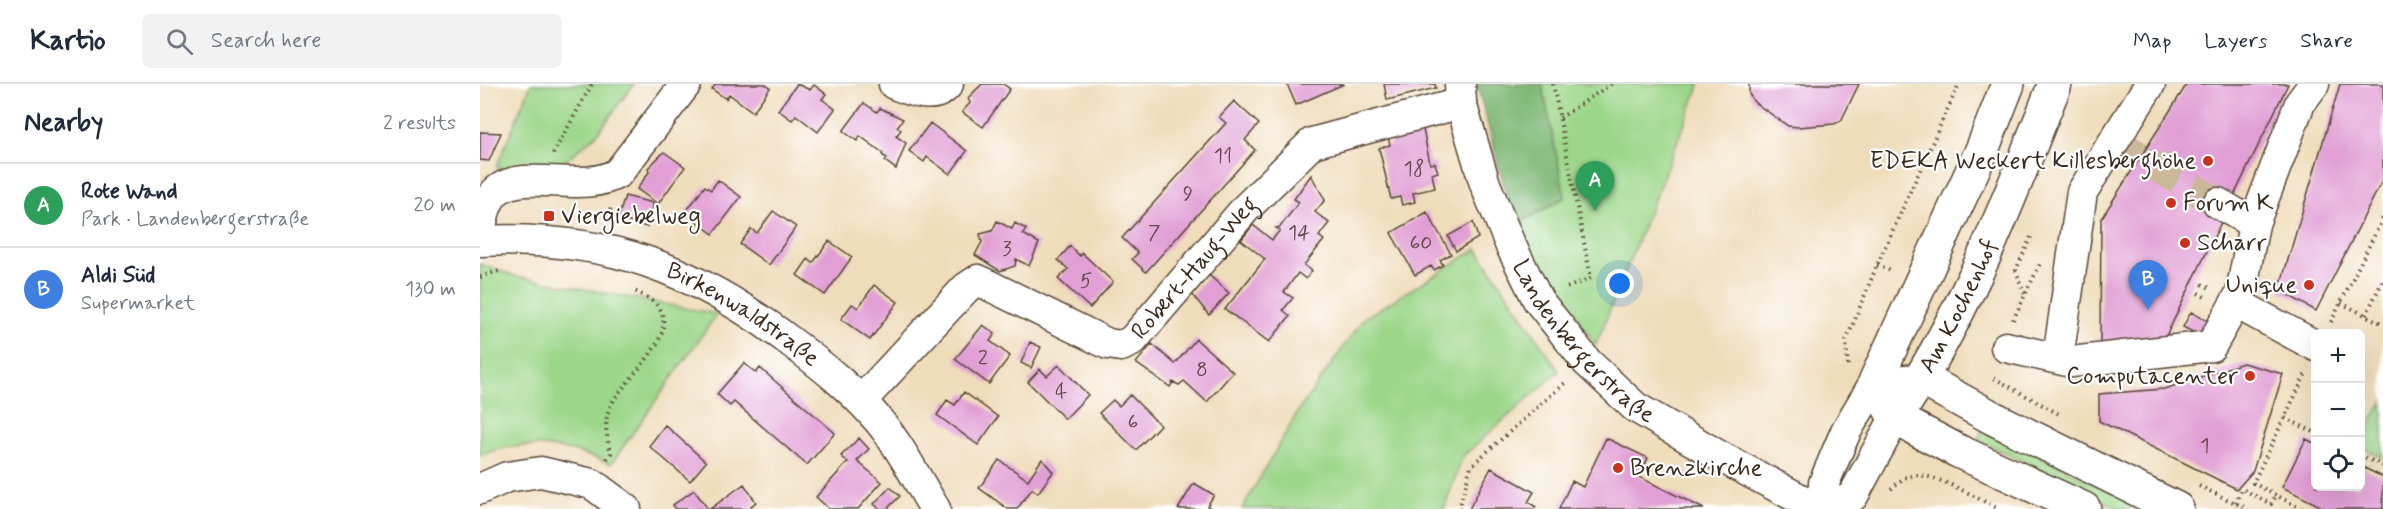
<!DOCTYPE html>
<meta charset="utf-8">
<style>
:root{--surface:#fff;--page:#f2f2f3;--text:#1f2937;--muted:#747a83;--line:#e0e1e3;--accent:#db2777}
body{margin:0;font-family:Mynerve,sans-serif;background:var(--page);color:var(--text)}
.controls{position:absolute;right:18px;bottom:18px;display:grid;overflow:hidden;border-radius:9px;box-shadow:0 6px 24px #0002}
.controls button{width:54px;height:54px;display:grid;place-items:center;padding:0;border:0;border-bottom:2px solid var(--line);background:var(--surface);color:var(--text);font:30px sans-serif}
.you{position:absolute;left:1140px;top:200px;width:21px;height:21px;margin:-15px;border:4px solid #fff;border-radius:50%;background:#1a73e8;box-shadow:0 0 0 9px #1a73e833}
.badge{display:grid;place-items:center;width:39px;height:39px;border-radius:50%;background:var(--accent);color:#fff;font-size:20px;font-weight:700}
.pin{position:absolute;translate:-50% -50px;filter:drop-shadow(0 2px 3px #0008)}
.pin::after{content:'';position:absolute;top:32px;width:21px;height:18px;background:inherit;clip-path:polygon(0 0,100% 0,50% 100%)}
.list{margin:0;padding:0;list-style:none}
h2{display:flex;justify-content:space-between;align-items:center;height:78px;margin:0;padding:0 24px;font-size:26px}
h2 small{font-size:20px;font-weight:400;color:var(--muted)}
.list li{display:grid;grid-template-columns:39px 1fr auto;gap:18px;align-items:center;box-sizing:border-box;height:84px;padding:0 24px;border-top:2px solid var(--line)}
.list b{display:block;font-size:22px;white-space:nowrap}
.list p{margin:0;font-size:20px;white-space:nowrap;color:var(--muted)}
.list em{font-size:20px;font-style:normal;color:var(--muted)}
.icon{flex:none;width:33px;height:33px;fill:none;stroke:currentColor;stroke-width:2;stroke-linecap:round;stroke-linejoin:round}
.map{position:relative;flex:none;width:1903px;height:425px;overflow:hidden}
header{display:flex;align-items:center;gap:36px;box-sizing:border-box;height:84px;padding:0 30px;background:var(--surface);border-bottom:2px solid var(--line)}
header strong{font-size:28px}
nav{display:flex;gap:33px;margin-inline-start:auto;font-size:21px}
.search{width:420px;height:54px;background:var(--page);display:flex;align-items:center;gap:15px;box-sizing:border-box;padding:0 21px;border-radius:9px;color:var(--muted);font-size:22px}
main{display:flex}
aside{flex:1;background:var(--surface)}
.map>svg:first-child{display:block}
</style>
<header>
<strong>Kartio</strong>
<div class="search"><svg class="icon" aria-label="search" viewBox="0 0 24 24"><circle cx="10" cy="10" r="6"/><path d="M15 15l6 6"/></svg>Search here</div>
<nav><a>Map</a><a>Layers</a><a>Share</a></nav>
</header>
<main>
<aside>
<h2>Nearby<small>2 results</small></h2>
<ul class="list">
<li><span class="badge" style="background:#2e9e5b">A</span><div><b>Rote Wand</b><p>Park · Landenbergerstraße</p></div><em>20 m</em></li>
<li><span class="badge" style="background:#3f7fe0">B</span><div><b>Aldi Süd</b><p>Supermarket</p></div><em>130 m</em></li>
</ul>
</aside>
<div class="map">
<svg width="1903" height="425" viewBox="0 0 1903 425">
<rect width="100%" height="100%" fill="#fff"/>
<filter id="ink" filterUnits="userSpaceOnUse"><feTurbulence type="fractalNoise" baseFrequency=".0167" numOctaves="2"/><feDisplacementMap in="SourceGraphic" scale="12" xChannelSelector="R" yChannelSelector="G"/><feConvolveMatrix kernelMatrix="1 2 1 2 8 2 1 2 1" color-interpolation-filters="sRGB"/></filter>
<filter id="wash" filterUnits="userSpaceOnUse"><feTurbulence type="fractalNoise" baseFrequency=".008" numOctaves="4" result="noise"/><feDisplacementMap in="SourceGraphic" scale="24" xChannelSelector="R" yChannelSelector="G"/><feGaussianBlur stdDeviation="1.35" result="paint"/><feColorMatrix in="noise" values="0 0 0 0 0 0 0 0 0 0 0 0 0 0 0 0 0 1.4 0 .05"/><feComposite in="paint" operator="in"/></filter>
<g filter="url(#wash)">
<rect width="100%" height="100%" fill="#efdcba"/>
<path fill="#9cd689" stroke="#6c8054" stroke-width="1.5" d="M51 0H154L117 50 79 82 16 84Z
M1062 0H1220L1116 261 1035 142 1085 113Z
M997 165 1079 287 983 372 964 425H762L819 326 884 234Z
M0 180 35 192 237 230 131 380C91 363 42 353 0 372Z
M1903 317V374L1881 363 1880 357Z
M1503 344 1666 425H1640L1498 356Z"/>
<path fill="#7db775" stroke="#5c704a" stroke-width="1.5" d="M997 0H1062L1085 113 1035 142Z"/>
<g id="blocks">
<path fill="#e19fd5" d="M236 0H285L290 4 273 28 249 10 246 15 232 5Z
M317 0 330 6 334 1 346 10 342 15 355 25 338 48 316 31 312 36 298 26Z
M502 0H523L530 5 503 43 482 28 490 19 488 14Z
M807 0H864L816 21Z
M904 0H955L956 4 907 16Z
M1269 0H1379L1361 37 1354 40 1318 43 1308 42 1274 18 1269 10Z
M1707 0H1808L1685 254 1620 260 1621 135Z
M1860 0H1903V95L1836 227 1799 206Z
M754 17 779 40 765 56 775 66 666 188 652 175 658 169 642 154 746 39 739 33Z
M384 19 397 28 400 24 423 35 417 43 421 46 416 52 426 59 416 85 405 77 407 74 402 71 403 69 380 52 377 57 363 47Z
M450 39 487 67 470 90 447 73 444 78 429 67Z
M942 40 950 80 955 79 958 88 952 90 955 104 933 109 935 118 922 121 920 113 911 115 899 64 910 61 907 49Z
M0 48 21 49 9 77 0 76Z
M184 68 205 83 178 120 157 105 169 88 168 84Z
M831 91 845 116 835 128 849 139 839 152 844 156 824 181 832 187 826 195 818 189 804 208 813 214 803 226 810 232 789 258 745 225 785 175 761 156 773 141 792 156 800 146 796 144 800 143 819 118 814 115Z
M238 96 261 113 233 150 205 129 225 102 231 106Z
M145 112 173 119 167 143 138 135Z
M293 127 316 143 289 181 260 160 271 145 277 149Z
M947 128 971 170 960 176 963 181 954 186 951 182 935 191 911 149Z
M517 137 532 145 535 139 546 145 543 150 559 159 549 182 536 175 535 182 520 187 495 171 502 158 500 150 512 147Z
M993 138 998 154 976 167 968 152Z
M349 157 372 173 345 211 317 191 328 175 333 179Z
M590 162 600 172 602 169 633 198 610 224 578 195 588 185 578 176Z
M729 191 749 209 729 231 712 210Z
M394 201 418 218 390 256 361 235 372 220 378 224Z
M1711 228 1737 242 1730 257 1703 243Z
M503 241 515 250 510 257 530 272 509 300 475 275Z
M716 255 753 288 727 318 704 297 699 301 693 298 690 303 656 279 672 260 695 280Z
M550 258 561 263 551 284 541 279Z
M264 279 276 289 280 284 355 349 327 381 254 318 250 322 237 310Z
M1763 279 1803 290 1773 387 1757 405 1619 337V310L1684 305Z
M579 281 608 311 585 335 548 298 560 285 567 292Z
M484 308 518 333 498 361 457 331 467 316 475 321Z
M650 311 680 341 656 366 619 329 633 316 639 322Z
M185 341 226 378 210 397 169 362Z
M379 354 389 365 377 377 402 398 378 425H349L336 413 368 378 361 372Z
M1126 354 1168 374 1159 393 1224 425H1079L1092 397 1103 403Z
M1826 355 1836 360V402H1880V382L1903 393V425H1846L1802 403Z
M562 375 573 388 558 409 552 405 537 425H528L499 404 519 376 548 396Z
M1011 384 1054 408 1048 418 1056 423 1054 425H989Z
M714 399 734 411 727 422 733 425H698Z
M264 400 276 418 271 422 273 425H230Z
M410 403 420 412 407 425H400L394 420Z
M214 406 228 425H196L193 421Z"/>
</g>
</g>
<g filter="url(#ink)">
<use href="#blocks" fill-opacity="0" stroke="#564535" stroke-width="1.5"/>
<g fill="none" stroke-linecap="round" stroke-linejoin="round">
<path stroke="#cbb89b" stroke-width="30" stroke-dasharray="30 15" stroke-linecap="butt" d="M1634 57 1738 119"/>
<g stroke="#564535" stroke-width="33">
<g id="minor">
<path d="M414 0C430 6 454 18 468 0"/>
<path id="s1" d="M980 0 981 19 1005 100 1030 160 1058 216 1107 278 1155 323 1241 373 1339 425"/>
<path d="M1738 119 1774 140"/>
<path d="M0 147C3 133 6 114 19 105 47 85 103 110 138 89L206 0"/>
<path id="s2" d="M0 157C128 151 214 184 315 261 345 284 375 308 399 337 421 363 437 396 455 425"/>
<path d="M1756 219 1836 262"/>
<path d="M1526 263 1591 278 1731 262 1761 209 1774 140 1820 19 1834 0"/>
<path d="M1578 274 1602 108 1670 0"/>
<path id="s3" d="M381 317 486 204 498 196 628 260 641 262 652 257 766 124 832 59 981 19"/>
<path d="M0 405 27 393 61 388 112 400 146 425"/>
<path d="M1346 425 1344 399 1366 347 1395 298 1442 295"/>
<path d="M1352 425 1373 412 1415 334"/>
</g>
</g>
<g stroke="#564535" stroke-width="36">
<g id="major">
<path d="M1528 0 1502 66 1395 298 1415 334 1478 367 1604 425"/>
<path d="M1442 295 1513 334 1697 425"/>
<path id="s4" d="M1415 334C1486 231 1529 115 1575 0"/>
</g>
</g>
<path stroke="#564535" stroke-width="4" stroke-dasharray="1.5 4.5" stroke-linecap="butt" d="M1073 0 1111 194 1086 204
M1080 34 1131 0
M73 70 112 0
M128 138 131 122
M1397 181 1413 188
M0 193 19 187
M1722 200 1732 205
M1718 209 1727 214
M1544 210 1536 186 1551 153
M1861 219 1903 240
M1886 231 1903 196
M1533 236 1561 178
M1851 238 1903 134
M1368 281 1366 257 1397 181 1479 0
M1514 294 1579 330
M1805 334 1836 349
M1880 371 1903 382
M127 375 131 369C127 354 123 338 130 323 147 288 225 236 154 207
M1719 402 1768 425
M1411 405C1419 398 1424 392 1435 391 1457 390 1498 415 1519 425
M1755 419 1762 405 1791 420 1796 412
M979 425 991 382 1087 297
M1822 425 1773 399 1827 287"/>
<use href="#minor" stroke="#fff" stroke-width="30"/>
<use href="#major" stroke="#fff" stroke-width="33"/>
</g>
</g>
<g fill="#c8321e" stroke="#fff" stroke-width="2">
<circle cx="1728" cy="77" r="6"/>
<circle cx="1691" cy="119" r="6"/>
<rect x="63" y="126" width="12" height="12" rx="3"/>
<circle cx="1705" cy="159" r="6"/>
<circle cx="1829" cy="201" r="6"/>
<circle cx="1770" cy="292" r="6"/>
<circle cx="1138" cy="384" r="6"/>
</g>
<g text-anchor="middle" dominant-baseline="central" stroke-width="4.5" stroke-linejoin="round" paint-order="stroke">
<g font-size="21" fill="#64474c">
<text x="743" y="72">11</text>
<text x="934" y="85">18</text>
<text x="708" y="110">9</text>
<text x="674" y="149">7</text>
<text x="819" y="149">14</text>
<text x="941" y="159">60</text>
<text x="527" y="165">3</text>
<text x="606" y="197">5</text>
<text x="503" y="274">2</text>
<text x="722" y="286">8</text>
<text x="581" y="308">4</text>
<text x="653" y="338">6</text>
<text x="1725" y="362">1</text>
</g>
<g font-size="24" fill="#3b2a1e" stroke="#fff" text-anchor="start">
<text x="1716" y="77" text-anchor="end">EDEKA Weckert Killesberghöhe</text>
<text x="1703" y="119">Forum K</text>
<text x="81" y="132">Viergiebelweg</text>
<text x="1717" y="159">Scharr</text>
<text x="1817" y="201" text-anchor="end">Unique</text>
<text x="1758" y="292" text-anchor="end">Computacenter</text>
<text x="1150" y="384">Brenzkirche</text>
</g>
<g font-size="24" fill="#3b2a1e" stroke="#fff">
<text stroke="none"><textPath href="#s3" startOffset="435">Robert-Haug-Weg</textPath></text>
<text stroke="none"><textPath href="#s4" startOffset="129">Am Kochenhof</textPath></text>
<text stroke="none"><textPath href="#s2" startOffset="279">Birkenwaldstraße</textPath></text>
<text stroke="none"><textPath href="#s1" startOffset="292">Landenbergerstraße</textPath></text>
</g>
</g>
</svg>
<div class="controls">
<button>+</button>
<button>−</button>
<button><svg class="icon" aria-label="locate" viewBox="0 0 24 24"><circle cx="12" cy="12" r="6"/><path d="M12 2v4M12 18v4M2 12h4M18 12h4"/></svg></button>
</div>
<div class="you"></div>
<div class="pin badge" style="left:1115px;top:127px;background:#2e9e5b">A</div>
<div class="pin badge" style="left:1668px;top:226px;background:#3f7fe0">B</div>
</div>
</main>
